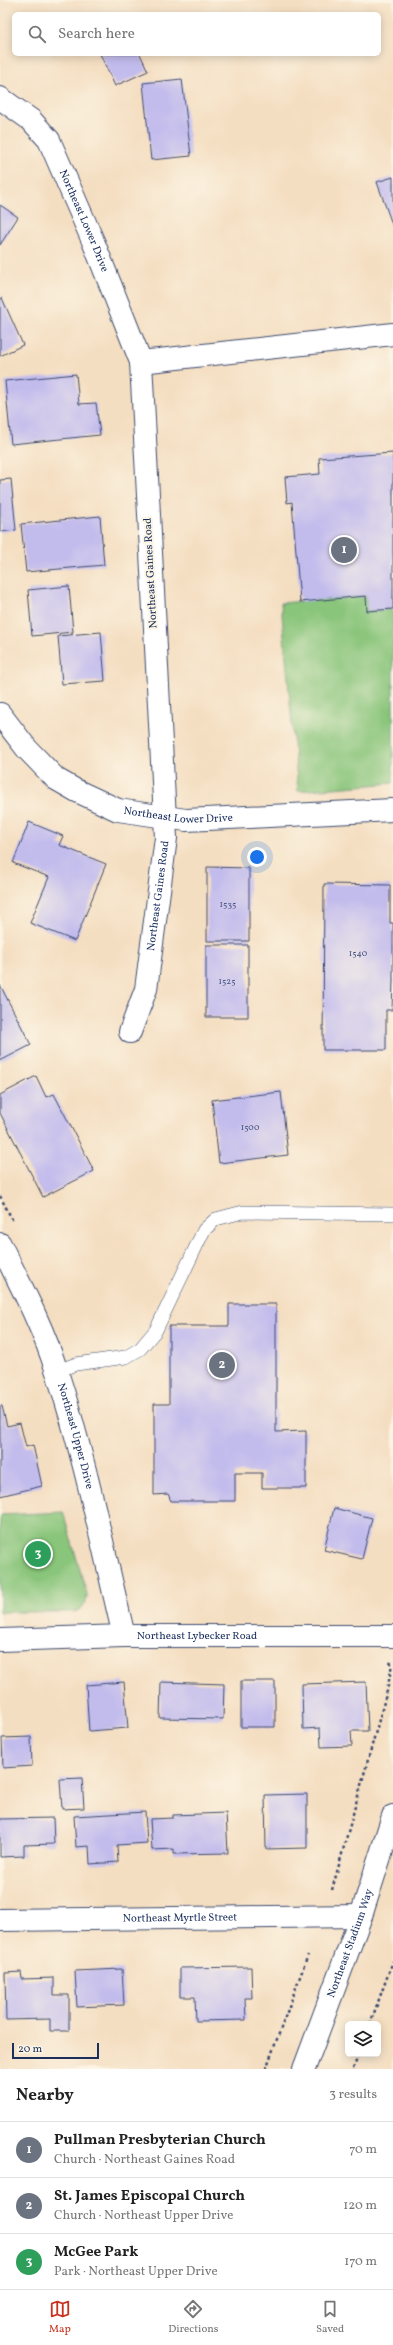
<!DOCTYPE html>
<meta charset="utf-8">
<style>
:root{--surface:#fff;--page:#f2f2f2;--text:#222;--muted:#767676;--line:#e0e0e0;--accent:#c8321e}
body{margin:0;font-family:Vollkorn,serif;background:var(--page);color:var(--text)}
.controls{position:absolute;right:12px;bottom:12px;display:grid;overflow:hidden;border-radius:6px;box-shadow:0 2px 10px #0003}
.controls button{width:36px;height:36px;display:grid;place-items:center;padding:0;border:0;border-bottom:1px solid var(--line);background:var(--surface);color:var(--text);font:20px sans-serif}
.scale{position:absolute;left:12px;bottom:10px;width:87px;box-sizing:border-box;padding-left:4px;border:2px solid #1b2f5e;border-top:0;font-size:11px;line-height:14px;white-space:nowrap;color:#1b2f5e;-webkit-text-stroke:3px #fcf5e5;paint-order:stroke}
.you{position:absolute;left:257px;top:857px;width:14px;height:14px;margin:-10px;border:3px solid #fff;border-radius:50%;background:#1a73e8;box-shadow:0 0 0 6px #1a73e833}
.badge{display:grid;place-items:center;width:26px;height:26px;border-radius:50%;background:var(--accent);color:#fff;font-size:13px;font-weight:700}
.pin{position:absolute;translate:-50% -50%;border:2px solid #fff;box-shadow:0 1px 4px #0006}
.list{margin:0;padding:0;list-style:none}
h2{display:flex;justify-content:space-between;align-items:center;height:52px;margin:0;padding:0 16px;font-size:17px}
h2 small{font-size:13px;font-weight:400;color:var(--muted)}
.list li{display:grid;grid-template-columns:26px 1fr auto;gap:12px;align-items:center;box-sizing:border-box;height:56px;padding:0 16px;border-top:1px solid var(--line)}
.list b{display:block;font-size:15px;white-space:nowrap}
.list p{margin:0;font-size:13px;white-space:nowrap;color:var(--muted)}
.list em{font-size:13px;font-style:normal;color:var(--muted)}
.icon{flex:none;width:22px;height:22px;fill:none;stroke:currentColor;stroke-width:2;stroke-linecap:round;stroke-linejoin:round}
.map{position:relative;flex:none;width:393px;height:2069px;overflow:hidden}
.search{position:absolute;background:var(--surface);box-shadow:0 2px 10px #0003;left:12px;right:12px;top:12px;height:44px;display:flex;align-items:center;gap:10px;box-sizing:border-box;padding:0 14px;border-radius:6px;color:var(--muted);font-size:15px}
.sheet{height:220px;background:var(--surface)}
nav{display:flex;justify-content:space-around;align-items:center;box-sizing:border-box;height:56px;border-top:1px solid var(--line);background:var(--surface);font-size:11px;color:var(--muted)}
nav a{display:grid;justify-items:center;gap:2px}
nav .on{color:var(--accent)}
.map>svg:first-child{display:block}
</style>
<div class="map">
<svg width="393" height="2069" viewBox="0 0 393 2069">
<rect width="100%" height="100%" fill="#fcf5e5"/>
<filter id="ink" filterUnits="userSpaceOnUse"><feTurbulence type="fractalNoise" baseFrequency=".025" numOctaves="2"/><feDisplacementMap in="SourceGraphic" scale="8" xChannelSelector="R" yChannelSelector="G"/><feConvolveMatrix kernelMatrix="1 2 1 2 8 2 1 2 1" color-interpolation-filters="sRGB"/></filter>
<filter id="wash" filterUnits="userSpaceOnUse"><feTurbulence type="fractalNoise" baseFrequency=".012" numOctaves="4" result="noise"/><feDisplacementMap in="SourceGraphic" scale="16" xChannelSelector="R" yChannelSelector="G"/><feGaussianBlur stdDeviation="0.9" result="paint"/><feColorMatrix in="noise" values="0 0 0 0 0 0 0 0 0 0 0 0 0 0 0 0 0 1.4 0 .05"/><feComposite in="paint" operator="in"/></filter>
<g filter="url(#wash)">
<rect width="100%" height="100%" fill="#f4dec1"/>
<path fill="#89c57a" stroke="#527a6c" d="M366 596 368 611 393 609V783L298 791 281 603Z
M63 1512 87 1594C87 1603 84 1608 75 1612H0V1515Z"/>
<g id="blocks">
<path fill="#c2bced" d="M100 54H140L148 71 115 86Z
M182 79 191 156 151 160 143 83Z
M393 177V227L377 182Z
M0 205 18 217 0 245Z
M2 298 23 345 0 356V299Z
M76 374 79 404 96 403 100 435 11 444 5 381Z
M393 453V609L367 611 366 596 300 602 292 502 287 503 285 477 320 474 319 458Z
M11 479 16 530 0 532V480Z
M100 516 104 565 26 572 21 524Z
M69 586 73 632 32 636 28 590Z
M101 632 105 681 62 684 58 636Z
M29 822 63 836 59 845 106 864 75 941 30 923 49 877 13 863Z
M207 867 249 868V941H207Z
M324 884 390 885V923H393V982L392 1010H386V1050H323Z
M206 945H248V1017H206Z
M0 985 31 1045 0 1061Z
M36 1076 46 1097 54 1094 94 1171 43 1197 0 1113V1095Z
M281 1092 288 1155 219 1163 212 1100Z
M229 1304H276V1432L306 1431V1488H262V1473H235V1501H171L168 1494 154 1495V1404H169V1326H229Z
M0 1406H2L7 1426 20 1423 26 1447 33 1445 42 1486 0 1496Z
M334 1508 372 1518 362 1559 324 1550Z
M241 1681H275V1727H241Z
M124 1682 128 1728 89 1731 86 1685Z
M161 1682 224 1684 223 1719 160 1718Z
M366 1682 368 1731H351L352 1746 321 1747 320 1728 303 1729 302 1684Z
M31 1737 32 1766 3 1768 2 1738Z
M82 1778 84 1808 62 1809 60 1779Z
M307 1794V1848L266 1849 265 1795Z
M145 1812 147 1843 117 1845 118 1862 90 1864 89 1846 76 1847 74 1816Z
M226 1813 228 1853 174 1854V1849L152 1850 150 1819 173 1818V1815Z
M53 1818 54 1844 24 1845V1856L0 1857V1819Z
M251 1967 252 1998H245L246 2020 196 2021 195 1997H180V1968Z
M122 1969 124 2005 77 2007 75 1971Z
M21 1972 22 1979 54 1978V1995H69V2031H50V2019L6 2020 5 1973Z"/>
</g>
</g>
<g filter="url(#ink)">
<use href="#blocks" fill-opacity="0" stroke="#3c496d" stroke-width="1"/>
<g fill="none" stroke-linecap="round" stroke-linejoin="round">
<g stroke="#3c496d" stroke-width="14">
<path id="service" d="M57 1371 76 1364 126 1357 140 1349 156 1330 204 1230 216 1219 243 1212 393 1214"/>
</g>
<g stroke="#3c496d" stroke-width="24">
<g id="minor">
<path id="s1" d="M0 98 31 120 49 140 93 241 141 362"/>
<path id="s2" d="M0 714 27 749 56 779 77 791 118 810 186 820 393 810"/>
<path id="s3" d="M130 1032 146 989 166 838 141 362 393 334"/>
<path id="s4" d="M0 1244C21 1286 43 1327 57 1372 85 1458 103 1548 124 1636"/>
<path id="s5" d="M0 1640 124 1636H393"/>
<path id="s6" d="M0 1920 361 1916"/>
</g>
</g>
<g stroke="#3c496d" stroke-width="24">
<g id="secondary">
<path id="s7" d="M304 2069 361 1916 393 1816"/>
</g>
</g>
<path stroke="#3c496d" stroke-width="2.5" stroke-dasharray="3 3" stroke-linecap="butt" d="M0 1196 13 1221
M332 1890 387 1691 392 1664 389 1662
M370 2024 393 1961
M266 2069 308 1955
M353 2069 359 2054"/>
<use href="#service" stroke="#fff" stroke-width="13"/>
<use href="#minor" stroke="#fff" stroke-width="22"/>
<use href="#secondary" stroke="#fff" stroke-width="22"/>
</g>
</g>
<g text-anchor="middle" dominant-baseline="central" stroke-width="4" stroke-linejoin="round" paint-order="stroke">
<g font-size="9" fill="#455282">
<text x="228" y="904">1535</text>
<text x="358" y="953">1540</text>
<text x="227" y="981">1525</text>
<text x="250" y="1127">1500</text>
</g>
<g font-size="11" fill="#1b2f5e" stroke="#fcf5e5">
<text stroke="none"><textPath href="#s1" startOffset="153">Northeast Lower Drive</textPath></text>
<text transform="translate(151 573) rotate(-93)">Northeast Gaines Road</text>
<text stroke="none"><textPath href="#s2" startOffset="216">Northeast Lower Drive</textPath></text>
<text stroke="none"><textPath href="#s3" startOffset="140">Northeast Gaines Road</textPath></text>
<text stroke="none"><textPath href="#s4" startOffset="207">Northeast Upper Drive</textPath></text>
<text stroke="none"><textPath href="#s5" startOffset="197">Northeast Lybecker Road</textPath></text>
<text stroke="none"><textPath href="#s6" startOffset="180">Northeast Myrtle Street</textPath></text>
<text stroke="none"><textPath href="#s7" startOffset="134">Northeast Stadium Way</textPath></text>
</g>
</g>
</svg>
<div class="controls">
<button><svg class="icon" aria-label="layers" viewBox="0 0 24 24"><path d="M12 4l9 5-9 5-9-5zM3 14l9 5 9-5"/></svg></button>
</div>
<div class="scale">20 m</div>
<div class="you"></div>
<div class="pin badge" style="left:344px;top:550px;background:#6b7280">1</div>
<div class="pin badge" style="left:222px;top:1365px;background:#6b7280">2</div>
<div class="pin badge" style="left:38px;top:1554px;background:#2e9e5b">3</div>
<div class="search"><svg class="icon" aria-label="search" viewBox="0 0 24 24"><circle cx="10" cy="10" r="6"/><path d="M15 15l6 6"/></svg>Search here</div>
</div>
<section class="sheet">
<h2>Nearby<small>3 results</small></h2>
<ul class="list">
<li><span class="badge" style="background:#6b7280">1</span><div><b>Pullman Presbyterian Church</b><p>Church · Northeast Gaines Road</p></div><em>70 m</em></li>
<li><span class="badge" style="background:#6b7280">2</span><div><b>St. James Episcopal Church</b><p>Church · Northeast Upper Drive</p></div><em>120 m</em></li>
<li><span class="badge" style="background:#2e9e5b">3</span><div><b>McGee Park</b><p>Park · Northeast Upper Drive</p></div><em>170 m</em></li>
</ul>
</section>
<nav>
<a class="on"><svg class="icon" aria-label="map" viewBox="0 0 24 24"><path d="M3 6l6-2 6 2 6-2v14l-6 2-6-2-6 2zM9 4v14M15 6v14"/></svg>Map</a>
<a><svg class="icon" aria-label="directions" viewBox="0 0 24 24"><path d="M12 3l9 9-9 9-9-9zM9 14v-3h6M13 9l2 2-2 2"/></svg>Directions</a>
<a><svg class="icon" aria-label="saved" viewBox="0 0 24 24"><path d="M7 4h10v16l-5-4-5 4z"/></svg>Saved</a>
</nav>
